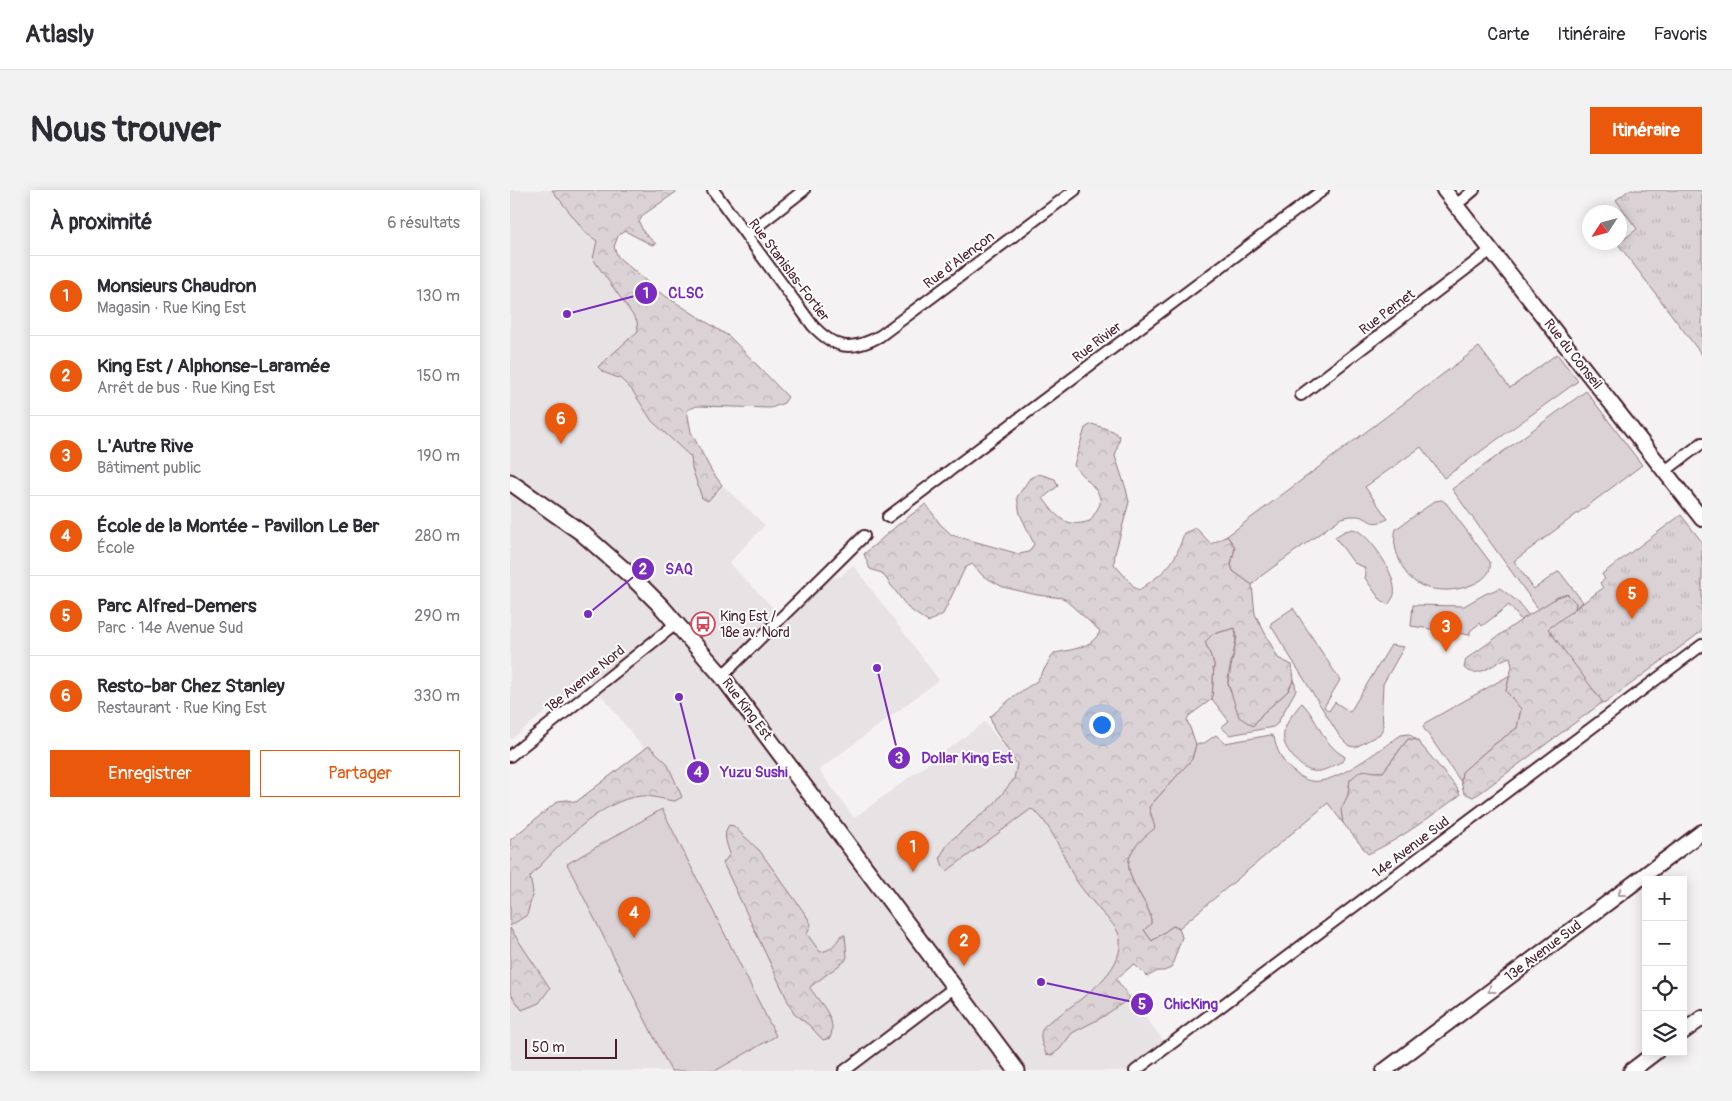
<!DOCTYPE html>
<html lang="fr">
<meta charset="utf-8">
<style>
:root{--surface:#fff;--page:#f2f2f3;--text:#2b2b33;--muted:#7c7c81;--line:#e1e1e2;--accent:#ea580c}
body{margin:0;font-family:Pangolin,sans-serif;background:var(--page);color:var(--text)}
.controls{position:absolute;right:15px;bottom:15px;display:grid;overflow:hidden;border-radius:0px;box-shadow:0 2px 12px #0003}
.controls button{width:45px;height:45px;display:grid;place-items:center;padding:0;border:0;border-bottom:1px solid var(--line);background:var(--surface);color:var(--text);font:25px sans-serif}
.compass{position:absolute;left:1072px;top:15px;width:45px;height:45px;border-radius:50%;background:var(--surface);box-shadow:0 2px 12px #0003;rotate:234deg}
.scale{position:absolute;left:15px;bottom:12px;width:92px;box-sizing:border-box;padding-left:5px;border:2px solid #4a1f2b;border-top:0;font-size:14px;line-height:18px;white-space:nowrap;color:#4a1f2b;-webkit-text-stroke:4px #fff;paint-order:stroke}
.you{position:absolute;left:591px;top:534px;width:18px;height:18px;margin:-12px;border:4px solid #fff;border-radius:50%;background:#1a73e8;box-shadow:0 0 0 8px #1a73e833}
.badge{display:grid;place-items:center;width:32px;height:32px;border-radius:50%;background:var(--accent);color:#fff;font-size:16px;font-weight:700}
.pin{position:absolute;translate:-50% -41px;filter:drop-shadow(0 1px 2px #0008)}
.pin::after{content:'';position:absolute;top:26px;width:18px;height:15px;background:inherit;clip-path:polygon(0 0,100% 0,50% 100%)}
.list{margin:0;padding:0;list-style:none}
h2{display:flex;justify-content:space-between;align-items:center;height:65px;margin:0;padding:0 20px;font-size:21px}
h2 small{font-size:16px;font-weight:400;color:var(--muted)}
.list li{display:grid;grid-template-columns:32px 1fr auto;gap:15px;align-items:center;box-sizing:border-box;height:80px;padding:0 20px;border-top:1px solid var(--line)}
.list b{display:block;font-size:19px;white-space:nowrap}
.list p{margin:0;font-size:16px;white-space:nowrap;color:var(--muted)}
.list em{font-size:16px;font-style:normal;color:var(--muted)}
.actions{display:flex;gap:10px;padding:15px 20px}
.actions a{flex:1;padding:11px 0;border:1px solid var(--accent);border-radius:0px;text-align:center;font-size:18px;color:var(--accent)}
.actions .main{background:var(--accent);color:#fff}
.icon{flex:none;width:28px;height:28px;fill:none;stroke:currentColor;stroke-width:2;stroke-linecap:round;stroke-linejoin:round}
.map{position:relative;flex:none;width:1192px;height:881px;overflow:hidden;border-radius:0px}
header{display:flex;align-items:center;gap:30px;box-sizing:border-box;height:70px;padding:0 25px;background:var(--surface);border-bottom:1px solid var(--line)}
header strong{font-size:24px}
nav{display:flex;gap:28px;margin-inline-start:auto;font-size:18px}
.intro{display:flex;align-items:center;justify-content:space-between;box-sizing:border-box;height:120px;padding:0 30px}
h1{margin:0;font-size:35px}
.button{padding:12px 22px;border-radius:0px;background:var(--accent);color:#fff;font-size:18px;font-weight:700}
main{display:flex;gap:30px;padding:0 30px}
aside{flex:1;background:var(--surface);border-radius:0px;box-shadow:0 2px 12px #0003}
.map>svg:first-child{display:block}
</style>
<header>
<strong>Atlasly</strong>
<nav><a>Carte</a><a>Itinéraire</a><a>Favoris</a></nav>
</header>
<div class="intro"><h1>Nous trouver</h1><a class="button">Itinéraire</a></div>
<main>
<aside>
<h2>À proximité<small>6 résultats</small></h2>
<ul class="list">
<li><span class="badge">1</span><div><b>Monsieurs Chaudron</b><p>Magasin · Rue King Est</p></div><em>130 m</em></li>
<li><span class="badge">2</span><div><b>King Est / Alphonse-Laramée</b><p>Arrêt de bus · Rue King Est</p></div><em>150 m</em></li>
<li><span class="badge">3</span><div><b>L'Autre Rive</b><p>Bâtiment public</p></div><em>190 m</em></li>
<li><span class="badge">4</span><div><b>École de la Montée - Pavillon Le Ber</b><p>École</p></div><em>280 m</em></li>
<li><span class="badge">5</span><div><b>Parc Alfred-Demers</b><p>Parc · 14e Avenue Sud</p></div><em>290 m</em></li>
<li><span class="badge">6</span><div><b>Resto-bar Chez Stanley</b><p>Restaurant · Rue King Est</p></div><em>330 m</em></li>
</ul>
<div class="actions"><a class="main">Enregistrer</a><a>Partager</a></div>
</aside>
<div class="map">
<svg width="1192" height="881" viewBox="0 0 1192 881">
<defs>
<pattern id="forest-crowns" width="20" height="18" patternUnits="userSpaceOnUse" patternTransform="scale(1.25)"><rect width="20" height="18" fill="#dbd2d5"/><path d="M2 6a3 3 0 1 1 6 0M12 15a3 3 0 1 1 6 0" fill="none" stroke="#bdb4b7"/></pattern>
<pattern id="park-tufts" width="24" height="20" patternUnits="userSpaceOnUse" patternTransform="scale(1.25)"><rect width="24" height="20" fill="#dbd2d5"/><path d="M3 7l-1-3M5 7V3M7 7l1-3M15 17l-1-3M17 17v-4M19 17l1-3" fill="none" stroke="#bdb4b7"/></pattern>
</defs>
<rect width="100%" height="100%" fill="#f4f2f2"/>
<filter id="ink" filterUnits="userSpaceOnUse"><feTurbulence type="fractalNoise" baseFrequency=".02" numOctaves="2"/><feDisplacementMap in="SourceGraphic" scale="10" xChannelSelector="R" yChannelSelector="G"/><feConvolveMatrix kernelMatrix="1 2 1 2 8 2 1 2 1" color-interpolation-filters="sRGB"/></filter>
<g filter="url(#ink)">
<path fill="#e7e2e3" d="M0 0H42L76 43 87 51 83 69 127 131 128 141 88 178 93 182 111 189 122 200 142 231 181 267 182 278 198 311 212 295 255 335 219 373 276 431 321 388 331 386 343 375 429 490 309 580 344 628 475 532 647 757 606 789 658 857 625 881H0V663L134 559 78 488 0 550Z"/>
<path fill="#dbd2d5" stroke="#927880" d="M969 157 1000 198 1047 164 1068 191 934 288 911 257 855 297 878 329C857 339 861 325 843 326 839 326 835 327 831 328L751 386 742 395 723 381 721 375 725 357 717 346Z
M1076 201 1132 275 1004 371 1024 399 1049 381 1073 412 1065 418 1066 413 1048 407 1029 420 942 299Z
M932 310 936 313 980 372C984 391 952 400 937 400 927 400 916 399 907 393 898 388 893 379 889 369 885 359 883 350 886 339L925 311Z
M843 339C860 343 888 387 884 405 883 408 880 412 878 415L869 408 855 388 856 384 854 377 844 373 825 347 835 341Z
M990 398 1008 412 1019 426 1011 430 999 415 972 436 970 433 960 441V445L901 436 903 415 954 416 975 404Z
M783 418 830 490 814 517 819 521 825 512 840 522 881 455 894 457 873 494 872 514 873 538 870 544 846 557 839 556 830 547 761 436V433Z
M725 438C729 456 718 474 718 492 718 504 736 526 743 536L752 524 778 501 784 489 786 500 767 534 763 537 720 545 711 537 719 531 702 509 704 474 695 452 703 444Z
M1000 485 996 501 1011 518 1007 538 982 556 952 582 951 592 913 537 915 533Z
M792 513C808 529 812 554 834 566L835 568 833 571C824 575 813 583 803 581 795 580 789 574 784 568 770 552 771 542 782 525 786 521 788 516 792 513Z
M899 544 907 550 898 549 873 582H865L840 590 838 605 832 619 833 633 818 613 669 738 663 736 642 751 634 740 641 733C641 723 637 717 632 708 611 674 614 663 644 638L639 617 682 569 686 554H693L706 545 715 553 761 545 764 547C766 559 773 574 784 582 789 586 795 590 801 591 824 596 871 558 891 545Z
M152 619 266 846 205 881H161L57 674Z"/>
<path fill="url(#forest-crowns)" stroke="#927880" d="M42 0H169L133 25 129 32 134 43 146 54 142 55 115 41 108 46 104 57 108 67 149 102 220 147 278 207 274 213 261 218 187 216 177 220 181 242 201 280 212 295 198 311 192 308 182 278 181 267 142 231 122 200 111 189 93 182 88 177 128 141 127 131 83 69 87 51 76 43Z
M582 234 603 241 610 247 605 266 616 299 619 312 605 364 604 374 625 398 629 400C656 381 665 375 674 343L686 338 701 354 717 346 725 357 721 374 723 381 742 395 745 424 768 468 782 475 784 489 778 501 752 524 743 536 729 527 718 493 727 446 725 438 703 444 695 452 704 474 702 509 680 525 677 530 686 554 682 569 639 617 645 638C614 663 611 674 632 708 637 717 641 723 641 734L634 740 642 751 663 736 669 738 672 747 661 778 654 781H648L638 786 635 785 624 774 606 789 620 808 591 828 562 843 550 859 542 865 536 864C533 855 528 847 533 838 536 833 545 828 551 824 573 807 613 782 610 750 609 737 597 729 589 719 579 707 566 693 560 679 554 665 534 623 521 619L437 681 433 677 430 667 439 652 484 614 504 589 507 574 484 539 480 527 504 506 527 491 544 463C560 460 583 458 590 441L553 408 527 405 493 397 473 386 462 374 455 378 433 424 418 432 398 418 372 383 360 379 354 364 390 333 416 314 430 334 442 345 509 364 519 362 524 354 510 324 507 307 520 288 529 284 545 289 548 296 533 308C546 326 555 339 580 331 583 326 588 319 590 314 593 299 570 287 564 275L575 238Z
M1057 404 1066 413 1064 426 1120 492 970 603 963 607 954 603 951 592 952 582 982 556 1007 538 1011 519 996 501 1002 476 1000 467C985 471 969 491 954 478L956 469 1011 430 1048 407Z
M898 549 907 550 947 598 950 605C920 627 892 648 858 664L833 633 831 619 838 605 840 590C857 574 853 583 873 582Z
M139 556 157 573 172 607 165 611C154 610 141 605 131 606 91 609 45 659 20 687L23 702 17 725 0 736V650L48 611 57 610 66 612Z
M219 635 224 636C228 641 232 644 236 648 241 652 244 656 249 660L296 725 301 734 297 744 310 762C320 761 326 754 331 745H335L337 767 335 771 301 796 300 798C310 813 328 829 320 848L313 850 299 835 284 824 213 673 220 664C217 654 212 644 219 635Z
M0 738 40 798 29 813 12 820 0 803Z"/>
<path fill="url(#park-tufts)" stroke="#927880" d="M1119 0H1192V165L1108 54 1127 39 1106 10Z
M1171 325 1192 352V441L1094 514 1038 439 1093 398 1090 393 1095 389 1092 384Z"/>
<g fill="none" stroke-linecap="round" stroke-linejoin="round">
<g stroke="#4a1f2b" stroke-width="14">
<path id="street" d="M203 0 303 136C325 159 341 162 370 146L565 0
M946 15 964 0
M236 45 294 0
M791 205 981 60
M1155 281 1192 253
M378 327 813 0
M212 486 354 346
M0 566 167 433
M334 881 445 797
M625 881 1192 455"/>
</g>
<g stroke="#4a1f2b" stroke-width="18">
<path id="secondary" d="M934 0 1192 329
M1173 842 1192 828
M874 881 1192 642
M1121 881 1146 862"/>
</g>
<g stroke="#4a1f2b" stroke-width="19">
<path id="primary" d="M0 292 72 343 121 386 150 415 212 486 507 881"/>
</g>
<use href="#street" stroke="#fff" stroke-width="10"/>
<use href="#secondary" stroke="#fff" stroke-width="14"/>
<use href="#primary" stroke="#fff" stroke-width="15"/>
</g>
<defs><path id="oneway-chevron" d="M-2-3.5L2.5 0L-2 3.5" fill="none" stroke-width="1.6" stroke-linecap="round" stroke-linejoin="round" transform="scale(1.25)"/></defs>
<g stroke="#ae9aa0">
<use href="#oneway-chevron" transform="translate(1111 703) rotate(143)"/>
<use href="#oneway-chevron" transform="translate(981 800) rotate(143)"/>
</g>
</g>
<defs>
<g id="bus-ring" transform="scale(1.25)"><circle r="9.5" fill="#fff" stroke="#d1495b" stroke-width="1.5"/><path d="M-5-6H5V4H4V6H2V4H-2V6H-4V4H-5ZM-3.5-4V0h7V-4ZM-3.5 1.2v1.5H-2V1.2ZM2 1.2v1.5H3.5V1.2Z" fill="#d1495b"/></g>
</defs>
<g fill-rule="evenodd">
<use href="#bus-ring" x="193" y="434"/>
</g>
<g text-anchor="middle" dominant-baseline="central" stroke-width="4" stroke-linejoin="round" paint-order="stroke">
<g font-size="14" fill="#4a1f2b" stroke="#fff">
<text transform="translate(449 70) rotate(-37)">Rue d'Alençon</text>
<text transform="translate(279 80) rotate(53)">Rue Stanislas-Fortier</text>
<text transform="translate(877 122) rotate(-37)">Rue Pernet</text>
<text transform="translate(587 152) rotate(-37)">Rue Rivier</text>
<text transform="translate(1063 164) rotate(52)">Rue du Conseil</text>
<text transform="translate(75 489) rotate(-39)">18e Avenue Nord</text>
<text transform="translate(237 519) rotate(53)">Rue King Est</text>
<text transform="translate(901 657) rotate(-37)">14e Avenue Sud</text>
<text transform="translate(1033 761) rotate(-37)">13e Avenue Sud</text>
</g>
<g font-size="14" fill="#4a1f2b" stroke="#fff" text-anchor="start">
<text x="210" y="426">King Est /<tspan x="210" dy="16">18e av. Nord</tspan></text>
</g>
</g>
<path fill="none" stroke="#7b2cbf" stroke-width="2" d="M57 124L136 103M78 424L133 379M367 478L389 568M169 507L188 582M531 792L632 814"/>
<g fill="#7b2cbf" stroke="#fff" stroke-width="2">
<circle cx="57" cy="124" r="5"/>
<circle cx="78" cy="424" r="5"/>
<circle cx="367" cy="478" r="5"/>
<circle cx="169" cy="507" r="5"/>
<circle cx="531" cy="792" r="5"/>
<circle cx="136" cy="103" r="12"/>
<circle cx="133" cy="379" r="12"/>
<circle cx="389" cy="568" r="12"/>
<circle cx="188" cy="582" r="12"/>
<circle cx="632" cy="814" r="12"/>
</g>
<g font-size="15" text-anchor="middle" font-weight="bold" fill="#fff">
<text x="136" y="108">1</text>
<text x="133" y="384">2</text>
<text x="389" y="573">3</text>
<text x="188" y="587">4</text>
<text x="632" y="819">5</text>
</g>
<g font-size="15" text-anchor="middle" font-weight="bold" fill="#7b2cbf" stroke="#fff" stroke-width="4" stroke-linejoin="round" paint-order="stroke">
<text x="176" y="108">CLSC</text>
<text x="169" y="384">SAQ</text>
<text x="457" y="573">Dollar King Est</text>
<text x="244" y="587">Yuzu Sushi</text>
<text x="681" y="819">ChicKing</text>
</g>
</svg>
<div class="controls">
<button>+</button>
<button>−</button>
<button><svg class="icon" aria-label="locate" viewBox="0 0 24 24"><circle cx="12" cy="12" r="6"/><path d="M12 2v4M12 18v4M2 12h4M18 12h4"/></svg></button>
<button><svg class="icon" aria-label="layers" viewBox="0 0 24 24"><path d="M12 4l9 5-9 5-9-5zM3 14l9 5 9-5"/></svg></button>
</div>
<svg class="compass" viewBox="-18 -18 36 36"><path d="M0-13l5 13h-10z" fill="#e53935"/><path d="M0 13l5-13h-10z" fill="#7c7c81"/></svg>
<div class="scale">50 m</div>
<div class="you"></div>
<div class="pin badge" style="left:403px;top:682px">1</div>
<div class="pin badge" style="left:454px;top:776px">2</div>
<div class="pin badge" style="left:936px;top:462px">3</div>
<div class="pin badge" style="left:124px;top:748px">4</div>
<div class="pin badge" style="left:1122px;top:429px">5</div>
<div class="pin badge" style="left:51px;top:254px">6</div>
</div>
</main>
